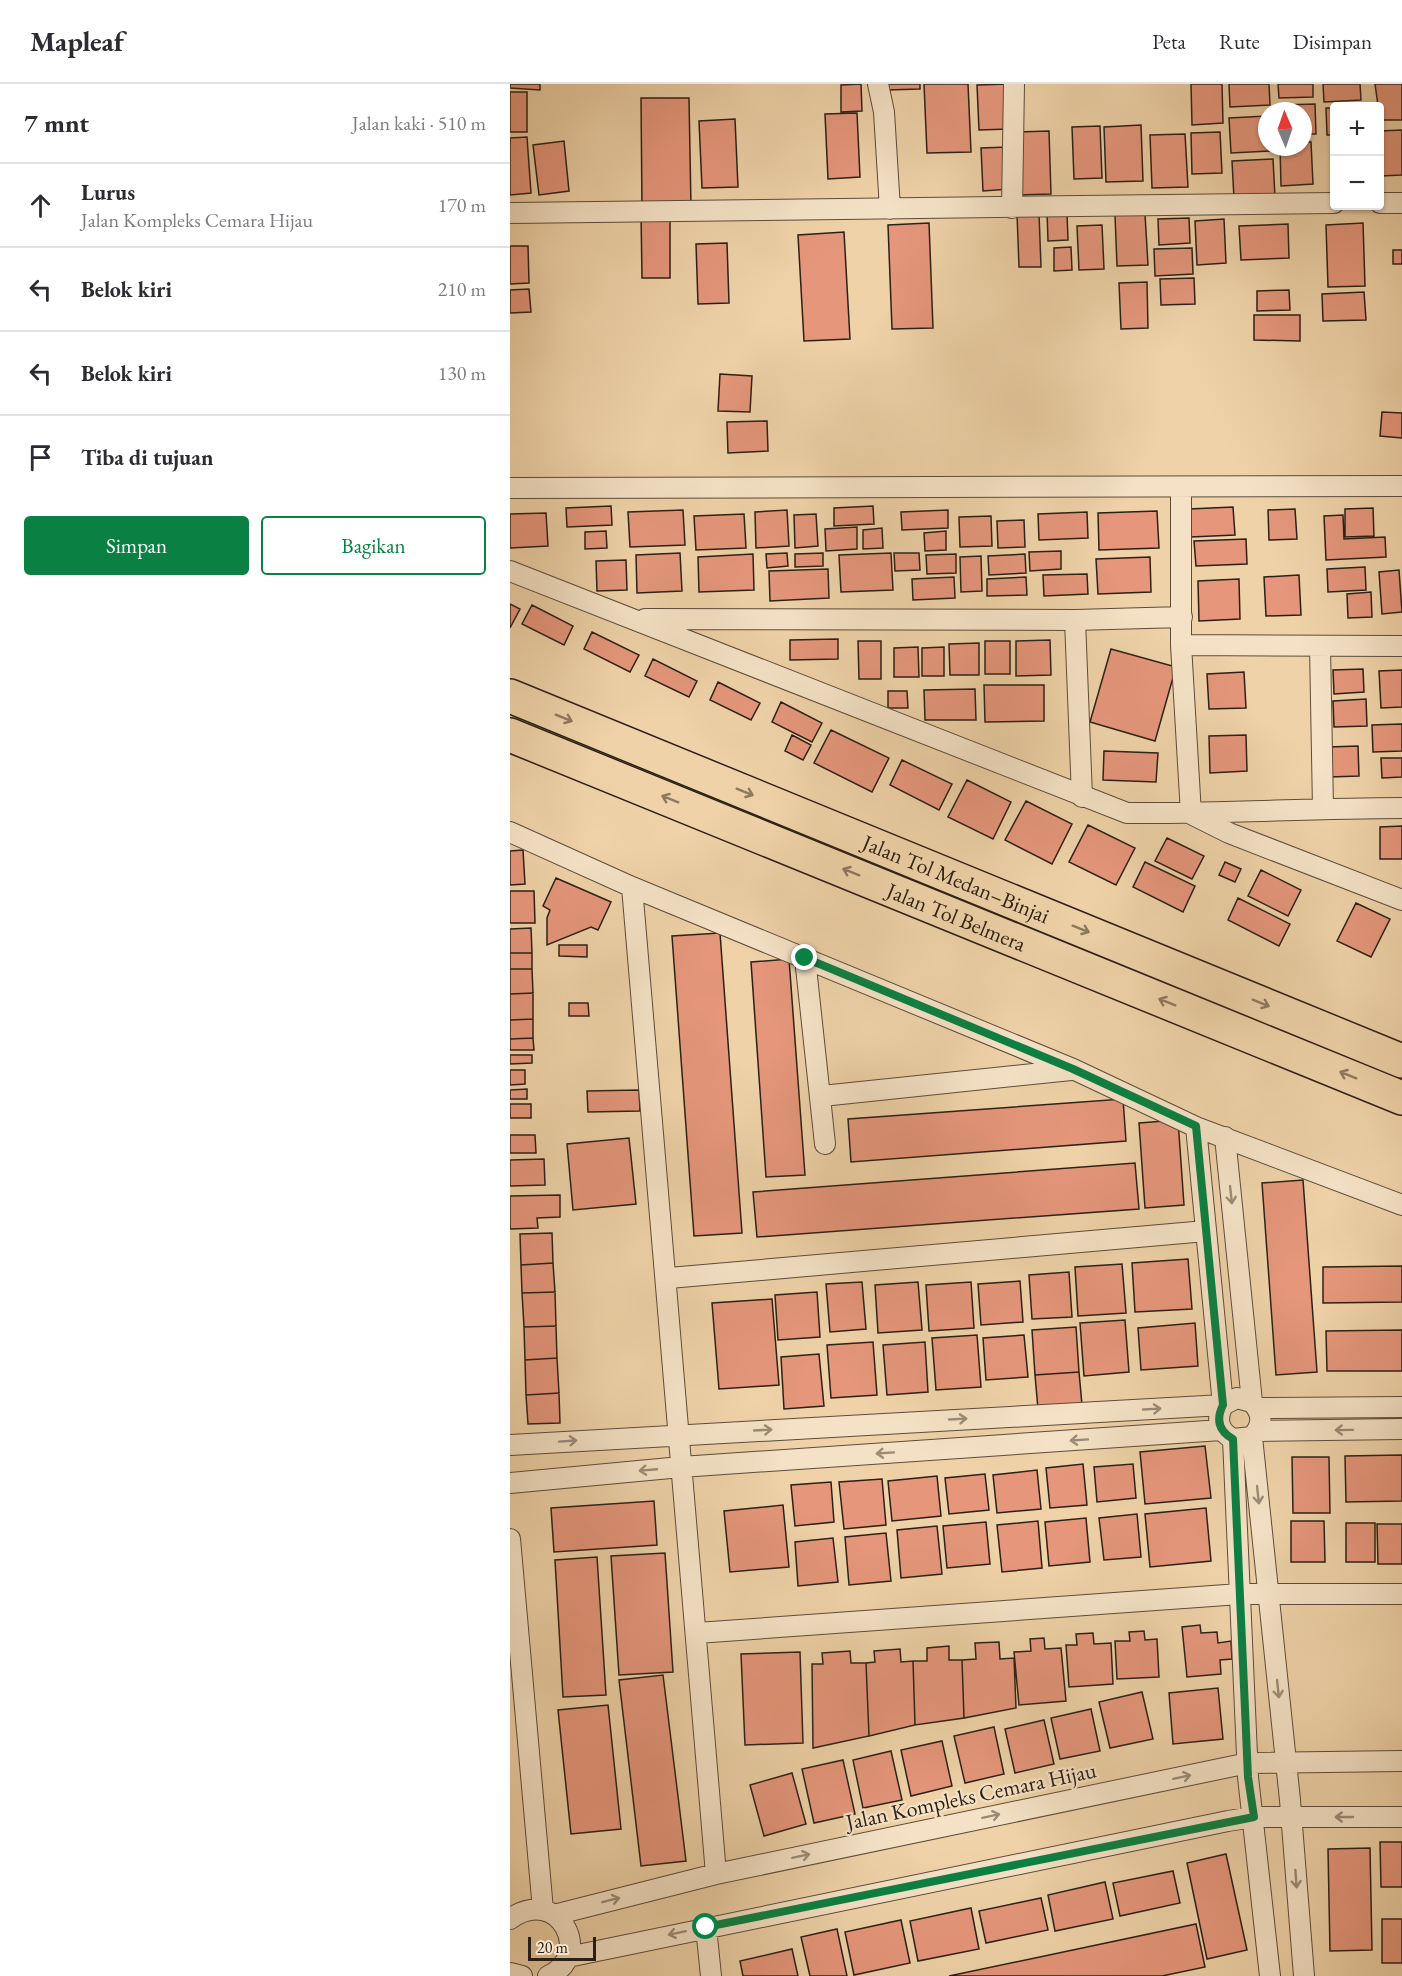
<!DOCTYPE html>
<html lang="id">
<meta charset="utf-8">
<style>
:root{--surface:#fff;--page:#f7f7f7;--text:#2b2b33;--muted:#7c7c81;--line:#e1e1e2;--accent:#0b8043}
body{margin:0;font-family:"EB Garamond",serif;background:var(--page);color:var(--text)}
.controls{position:absolute;right:18px;top:18px;display:grid;overflow:hidden;border-radius:6px;box-shadow:0 2px 4px #0004}
.controls button{width:54px;height:54px;display:grid;place-items:center;padding:0;border:0;border-bottom:2px solid var(--line);background:var(--surface);color:var(--text);font:30px sans-serif}
.compass{position:absolute;left:748px;top:18px;width:54px;height:54px;border-radius:50%;background:var(--surface);box-shadow:0 2px 4px #0004;rotate:358deg}
.scale{position:absolute;left:18px;bottom:15px;width:68px;box-sizing:border-box;padding-left:6px;border:3px solid #2c2015;border-top:0;font-size:16px;line-height:21px;white-space:nowrap;color:#2c2015;-webkit-text-stroke:4px #f5e2c6;paint-order:stroke}
.stop{position:absolute;width:18px;height:18px;margin:-14px;border:4px solid #0b8043;border-radius:50%;background:#fff}
.stop.end{background:#0b8043;border-color:#fff;box-shadow:0 2px 6px #0008}
.list{margin:0;padding:0;list-style:none}
h2{display:flex;justify-content:space-between;align-items:center;height:78px;margin:0;padding:0 24px;font-size:26px}
h2 small{font-size:20px;font-weight:400;color:var(--muted)}
.list li{display:grid;grid-template-columns:39px 1fr auto;gap:18px;align-items:center;box-sizing:border-box;height:84px;padding:0 24px;border-top:2px solid var(--line)}
.list b{display:block;font-size:22px;white-space:nowrap}
.list p{margin:0;font-size:20px;white-space:nowrap;color:var(--muted)}
.list em{font-size:20px;font-style:normal;color:var(--muted)}
.actions{display:flex;gap:12px;padding:18px 24px}
.actions a{flex:1;padding:14px 0;border:2px solid var(--accent);border-radius:6px;text-align:center;font-size:21px;color:var(--accent)}
.actions .main{background:var(--accent);color:#fff}
.icon{flex:none;width:33px;height:33px;fill:none;stroke:currentColor;stroke-width:2;stroke-linecap:round;stroke-linejoin:round}
.map{position:relative;flex:none;width:892px;height:1892px;overflow:hidden}
header{display:flex;align-items:center;gap:36px;box-sizing:border-box;height:84px;padding:0 30px;background:var(--surface);border-bottom:2px solid var(--line)}
header strong{font-size:28px}
nav{display:flex;gap:33px;margin-inline-start:auto;font-size:21px}
main{display:flex}
aside{flex:1;background:var(--surface)}
.map>svg:first-child{display:block}
</style>
<header>
<strong>Mapleaf</strong>
<nav><a>Peta</a><a>Rute</a><a>Disimpan</a></nav>
</header>
<main>
<aside>
<h2>7 mnt<small>Jalan kaki · 510 m</small></h2>
<ul class="list">
<li><svg class="icon" aria-label="ahead" viewBox="0 0 24 24"><path d="M12 20V5M6 11l6-6 6 6"/></svg><div><b>Lurus</b><p>Jalan Kompleks Cemara Hijau</p></div><em>170 m</em></li>
<li><svg class="icon" aria-label="left" viewBox="0 0 24 24"><path d="M17 20v-9H6M10 6l-5 5 5 5"/></svg><div><b>Belok kiri</b></div><em>210 m</em></li>
<li><svg class="icon" aria-label="left" viewBox="0 0 24 24"><path d="M17 20v-9H6M10 6l-5 5 5 5"/></svg><div><b>Belok kiri</b></div><em>130 m</em></li>
<li><svg class="icon" aria-label="arrive" viewBox="0 0 24 24"><path d="M6 21V4h12l-3 4 3 4H6"/></svg><div><b>Tiba di tujuan</b></div></li>
</ul>
<div class="actions"><a class="main">Simpan</a><a>Bagikan</a></div>
</aside>
<div class="map">
<svg width="892" height="1892" viewBox="0 0 892 1892">
<rect width="100%" height="100%" fill="#efd2a8"/>
<filter id="stains"><feTurbulence type="fractalNoise" baseFrequency=".00333" numOctaves="4"/><feColorMatrix values="0 0 0 0 .2 0 0 0 0 .09 0 0 0 0 .02 0 0 0 .5 -.17"/></filter>
<radialGradient id="worn" r=".72"><stop offset=".6" stop-color="#630" stop-opacity="0"/><stop offset="1" stop-color="#630" stop-opacity=".3"/></radialGradient>
<path fill="#e5967b" stroke="#2c2015" stroke-width="1.5" d="M0 0H30V6L0 4Z
M351 0 352 27 331 28V1Z
M375 0H410V5L376 6Z
M414 0H458L461 68 417 69Z
M497 0 499 45 469 46 467 1Z
M681 0H712L713 39 682 41Z
M719 0H759L760 21 720 23Z
M768 0H803V13L769 14Z
M813 0H850L851 16 814 18Z
M865 0H892V36H870Z
M0 8H17V48H0Z
M131 14H179L181 124 132 125Z
M805 20 806 50H793V27H771V21Z
M816 24H824V51H817Z
M347 29 350 93 318 95 315 30Z
M757 32V63H760V67L721 69 719 34Z
M225 35 228 103 192 104 189 37Z
M631 41 633 97 596 98 594 43Z
M590 42 592 94 564 95 562 43Z
M892 46V91L871 92 870 47Z
M539 47 541 110 507 111 505 48Z
M710 48 712 89 682 90 681 49Z
M675 50 678 103 642 104 640 51Z
M17 53 21 109 0 111V54Z
M54 57 59 107 29 111 23 61Z
M793 58H801L803 100 771 102 770 63H793Z
M821 60H824V99H823Z
M498 63 500 105 473 107 471 64Z
M763 75 765 113 724 115 722 77Z
M537 128H557L558 156 538 157Z
M131 129H160V194H132Z
M529 129 531 183H509L507 130Z
M635 130 638 181 607 182 605 131Z
M679 134 680 159 649 161 648 135Z
M714 135 716 179 687 181 685 137Z
M419 139 423 244 382 245 378 141Z
M853 139 855 202 818 203 816 141Z
M778 140 779 174 731 176 729 142Z
M592 141 594 185 569 186 567 142Z
M334 148 340 255 294 257 288 151Z
M217 159 219 219 188 220 186 160Z
M0 162H18L19 199 0 200Z
M561 163 562 186 544 187V164Z
M682 164 683 190 645 192 644 165Z
M883 166H892V180H883Z
M684 194 685 220 651 221 650 195Z
M637 198 638 244 611 245 609 199Z
M19 205 21 228 0 229V206Z
M779 206 780 226 747 227V207Z
M854 208 856 236 813 237 812 210Z
M744 231H790V257L744 256Z
M210 290 242 292 240 328 208 327Z
M872 328 892 329V354L870 352Z
M257 337 258 367 218 369 217 338Z
M101 422 102 441 57 443 56 424Z
M363 422 364 440 324 442V424Z
M723 423 725 451 681 453 679 425Z
M863 424 864 452 835 453V425Z
M785 425 787 455 759 456 758 426Z
M173 426 175 461 120 463 118 428Z
M277 426 279 462 246 464 245 428Z
M438 426V444L392 446 391 428Z
M647 427 649 464 589 466 588 429Z
M577 428 578 454 529 456 528 430Z
M36 429 38 462 0 464V430Z
M234 430 236 464 186 466 184 432Z
M306 430 308 462 285 464 284 431Z
M833 431 834 455 875 453 876 473 816 476 814 432Z
M481 432 482 462 450 463 449 433Z
M514 436 515 463 488 464 487 437Z
M347 443V465L316 467 315 445Z
M372 444 373 464 353 465V446Z
M96 447 97 464 75 465V448Z
M436 447V466L415 467 414 449Z
M736 455 737 480 686 482 684 457Z
M551 467V485L520 487 519 468Z
M170 469 172 507 127 509 126 471Z
M277 469 278 482 257 484 256 470Z
M313 469V482L285 483V470Z
M381 469 383 506 331 508 329 471Z
M384 469H409L410 486 385 487Z
M243 470 244 506 189 508 188 473Z
M446 470V489L417 490 416 471Z
M515 470 516 489 479 491 478 472Z
M471 472 472 507 451 508 450 473Z
M640 473 641 508 588 510 586 475Z
M116 476 117 506 87 507 86 477Z
M855 483 856 506 818 508 817 485Z
M318 485 319 514 260 517 259 487Z
M889 486 892 528 872 530 869 488Z
M577 490 578 510 534 512 533 491Z
M789 491 791 531 756 532 754 493Z
M444 493 445 514 403 516 402 495Z
M516 493 517 511 477 512V495Z
M729 495 730 535 689 537 688 497Z
M861 508 862 533 838 534 837 510Z
M0 520 10 525 0 544Z
M22 521 63 542 54 561 12 540Z
M82 548 129 571 120 588 74 565Z
M328 555V575L280 576V556Z
M540 556 541 591 506 592V557Z
M348 557H371V595H349Z
M475 557H500V590H475Z
M469 559V591H440L439 560Z
M408 563 409 593H384V564Z
M434 563V592H412V564Z
M601 565 666 583 645 657 580 638Z
M143 575 187 597 179 613 135 592Z
M853 585 854 608 824 610 823 586Z
M892 586V623L871 624 869 587Z
M734 588 736 624 699 625 697 590Z
M208 598 250 619 241 636 200 616Z
M474 601H534V637L475 638Z
M465 605 466 636H415L414 606Z
M378 607H397L398 624H378Z
M856 615 857 642 824 643 823 617Z
M271 618 312 639 302 658 262 638Z
M892 640V667L863 668 862 641Z
M321 646 379 674 362 708 304 679Z
M282 651 301 661 293 676 275 667Z
M736 651 737 687 700 689 699 652Z
M848 662 849 692 819 693 818 663Z
M594 667 648 669 646 698 593 696Z
M871 674H892V693L872 694Z
M392 676 442 700 429 726 380 701Z
M457 696 501 718 483 755 438 733Z
M516 717 562 740 542 780 495 756Z
M578 741 625 764 606 801 559 778Z
M892 742V775H870V743Z
M657 754 694 772 682 795 645 777Z
M13 766 15 800 0 801V767Z
M635 778 685 802 673 828 623 803Z
M715 778 731 785 725 798 709 791Z
M751 786 791 806 778 832 738 812Z
M46 794 101 818 88 846 81 843 37 861V834L40 826 33 822Z
M0 807H24L25 839H0Z
M728 814 780 840 769 862 718 836Z
M846 819 880 835 861 873 827 857Z
M21 844 22 869H0V845Z
M210 849 232 1149 184 1152 162 852Z
M49 861H77V873L49 872Z
M0 869H22V885H0Z
M279 875 295 1091 256 1093 241 878Z
M0 885H22L23 909 0 910Z
M23 909V935L0 936V910Z
M59 919H78L79 932H59Z
M23 935V954L0 955V936Z
M23 954 24 966H0V955Z
M0 971H22V979L0 980Z
M0 986H15V1000L0 1001Z
M17 1005V1015H0V1006Z
M129 1006 130 1027 78 1028 77 1007Z
M613 1015 616 1057 341 1078 338 1035Z
M0 1020H21V1034H0Z
M668 1036 674 1121 635 1124 629 1039Z
M0 1051H25L26 1069H0Z
M119 1054 126 1120 63 1126 57 1060Z
M34 1075 35 1101 0 1102V1076Z
M625 1079 629 1125 247 1153 243 1108Z
M793 1096 807 1288 766 1291 752 1099Z
M50 1111V1133L27 1134 28 1144 0 1145V1112Z
M42 1149 43 1179 11 1181 10 1150Z
M678 1175 682 1225 625 1228 622 1179Z
M43 1179 45 1208 12 1209 11 1181Z
M612 1180 616 1229 568 1232 565 1183Z
M892 1182V1218L813 1219V1183Z
M559 1188 562 1233 522 1235 519 1191Z
M510 1197 513 1238 471 1241 468 1200Z
M352 1198 356 1245 320 1248 316 1200Z
M408 1198 412 1246 368 1249 365 1201Z
M461 1198 464 1244 419 1247 416 1201Z
M45 1208 46 1242 14 1243 12 1209Z
M307 1208 310 1253 268 1256 265 1211Z
M262 1215 269 1301 209 1305 202 1219Z
M615 1236 619 1288 574 1292 570 1239Z
M685 1239 688 1282 631 1286 628 1244Z
M46 1242 47 1274 15 1276 14 1243Z
M566 1243 569 1288 525 1291 522 1246Z
M892 1246V1287H817L816 1247Z
M467 1251 471 1303 426 1306 422 1254Z
M514 1251 518 1293 476 1296 473 1254Z
M363 1258 367 1311 321 1314 317 1261Z
M415 1258 418 1308 377 1311 373 1261Z
M309 1270 314 1322 274 1325 271 1273Z
M47 1274 49 1309 16 1311 15 1276Z
M569 1288 572 1321 528 1325 525 1291Z
M49 1309 50 1339 18 1340 16 1311Z
M695 1362 701 1414 635 1420 630 1368Z
M892 1371V1417L836 1418 835 1372Z
M782 1373H819L820 1429H783Z
M573 1380 577 1421 540 1424 536 1384Z
M623 1380 626 1414 587 1418 584 1383Z
M527 1386 531 1425 487 1429 483 1391Z
M475 1390 479 1426 439 1430 435 1394Z
M427 1392 431 1432 382 1437 378 1397Z
M372 1395 376 1441 334 1445 329 1398Z
M321 1398 324 1438 285 1442 281 1401Z
M144 1417 147 1461 44 1468 41 1424Z
M273 1421 279 1483 220 1488 214 1427Z
M696 1424 701 1477 640 1483 635 1430Z
M627 1430 631 1473 594 1476 589 1434Z
M576 1434 580 1478 539 1482 535 1438Z
M528 1437 532 1484 492 1488 487 1441Z
M781 1437H814L815 1478H781Z
M476 1438 480 1480 437 1484 433 1442Z
M836 1439H865V1478H836Z
M867 1440H892V1480H868Z
M427 1442 432 1490 391 1494 387 1446Z
M376 1449 381 1497 339 1501 335 1453Z
M323 1454 328 1498 288 1502 285 1458Z
M155 1469 163 1588 109 1591 101 1472Z
M87 1473 96 1611 53 1613 45 1476Z
M690 1541 691 1549 707 1548 708 1559 721 1557 722 1575 710 1576 711 1590 677 1593 672 1543Z
M634 1547 635 1556 647 1555 649 1593 607 1595 605 1557H620L619 1548Z
M583 1549 584 1560 601 1559 603 1600 559 1603 556 1561H567L566 1550Z
M534 1554 535 1565 551 1564 556 1617 509 1621 504 1568 521 1567 520 1555Z
M489 1558 490 1575 504 1574 506 1624 454 1634 452 1576 466 1575 465 1559Z
M439 1562V1576H452L454 1634 405 1641 403 1577H417V1564Z
M390 1565 391 1578 403 1577 405 1641 359 1652 356 1579 365 1578 364 1567Z
M340 1567 341 1579H356L359 1652 303 1664 302 1580H313L312 1569Z
M290 1568 293 1659 235 1661 231 1570Z
M153 1591 176 1777 131 1782 109 1596Z
M708 1604 713 1655 663 1660 659 1609Z
M632 1608 643 1655 600 1664 589 1618Z
M98 1621 111 1745 61 1750 48 1626Z
M581 1625 590 1667 550 1675 541 1634Z
M534 1636 544 1680 505 1689 495 1645Z
M484 1643 494 1690 455 1699 444 1652Z
M432 1657 442 1702 401 1712 391 1666Z
M381 1667 392 1716 353 1724 343 1676Z
M333 1676 345 1730 304 1739 292 1685Z
M282 1689 296 1740 254 1752 240 1701Z
M870 1758H892V1803H871Z
M860 1764 862 1866 820 1867 818 1765Z
M716 1770 737 1866 697 1875 677 1779Z
M663 1787 670 1819 610 1832 603 1799Z
M595 1798 603 1835 545 1847 538 1811Z
M531 1814 538 1846 476 1859 469 1827Z
M461 1824 469 1865 408 1877 400 1837Z
M872 1835H892V1879H872Z
M391 1836 400 1879 344 1891 335 1848Z
M686 1840 695 1883 652 1892H439Z
M327 1845 337 1892H300L291 1853Z
M282 1865 288 1892H233L230 1877Z"/>
<g fill="none" stroke-linecap="round" stroke-linejoin="round">
<g stroke="#5d4c3a" stroke-width="22">
<path id="street" d="M368 0 374 28 380 125
M870 119H892
M502 124 504 0
M0 129 824 119
M671 403V561L681 730
M0 404 892 402
M0 487 617 729C709 730 800 724 892 724
M135 535 565 536 672 533
M565 536 572 713
M671 561 892 562
M810 562 813 724
M683 731 719 749 892 816
M0 748 122 803 563 985 686 1043 892 1121
M122 803C153 1132 180 1461 206 1790
M295 874 315 1060
M312 1012 561 986
M715 1053 742 1318
M159 1194 696 1147
M748 1324 892 1323
M747 1347 892 1345
M742 1353 780 1716 794 1892
M723 1355 738 1693 760 1892
M0 1361 713 1321 727 1314 742 1318C753 1330 753 1341 742 1353L723 1355C708 1347 706 1335 713 1321L686 1043
M0 1399 171 1383 711 1346
M0 1455 33 1826
M187 1549 730 1510H892
M44 1831 206 1790 738 1679 892 1677
M0 1835C49 1800 85 1872 38 1892
M196 1843 201 1892
M58 1873 718 1737 744 1733H892
M0 1889 12 1892"/>
</g>
<g stroke="#2c2015" stroke-width="36">
<g id="highway">
<path id="s1" d="M0 612 892 977"/>
<path id="s2" d="M0 651 892 1014"/>
</g>
</g>
<use href="#street" stroke="#f5e2c6" stroke-width="20"/>
<use href="#highway" stroke="#efd2a8" stroke-width="33"/>
</g>
<defs><path id="oneway-shaft" d="M-6 0H5M1.5-3L5.5 0L1.5 3" fill="none" stroke-width="1.6" stroke-linecap="round" stroke-linejoin="round" transform="scale(1.5)"/></defs>
<g stroke="#8e795e">
<use href="#oneway-shaft" transform="translate(54 634) rotate(22)"/>
<use href="#oneway-shaft" transform="translate(235 708) rotate(22)"/>
<use href="#oneway-shaft" transform="translate(160 715) rotate(-158)"/>
<use href="#oneway-shaft" transform="translate(341 788) rotate(-158)"/>
<use href="#oneway-shaft" transform="translate(571 845) rotate(22)"/>
<use href="#oneway-shaft" transform="translate(657 918) rotate(-158)"/>
<use href="#oneway-shaft" transform="translate(751 919) rotate(22)"/>
<use href="#oneway-shaft" transform="translate(838 991) rotate(-158)"/>
</g>
<g stroke="#9b8b76">
<use href="#oneway-shaft" transform="translate(721 1111) rotate(84)"/>
<use href="#oneway-shaft" transform="translate(642 1325) rotate(-3)"/>
<use href="#oneway-shaft" transform="translate(448 1335) rotate(-3)"/>
<use href="#oneway-shaft" transform="translate(253 1346) rotate(-3)"/>
<use href="#oneway-shaft" transform="translate(834 1346) rotate(179)"/>
<use href="#oneway-shaft" transform="translate(569 1356) rotate(176)"/>
<use href="#oneway-shaft" transform="translate(58 1357) rotate(-4)"/>
<use href="#oneway-shaft" transform="translate(375 1369) rotate(176)"/>
<use href="#oneway-shaft" transform="translate(138 1386) rotate(175)"/>
<use href="#oneway-shaft" transform="translate(748 1411) rotate(84)"/>
<use href="#oneway-shaft" transform="translate(768 1605) rotate(84)"/>
<use href="#oneway-shaft" transform="translate(672 1693) rotate(-12)"/>
<use href="#oneway-shaft" transform="translate(481 1732) rotate(-12)"/>
<use href="#oneway-shaft" transform="translate(834 1733) rotate(180)"/>
<use href="#oneway-shaft" transform="translate(291 1772) rotate(-12)"/>
<use href="#oneway-shaft" transform="translate(786 1795) rotate(86)"/>
<use href="#oneway-shaft" transform="translate(101 1816) rotate(-14)"/>
<use href="#oneway-shaft" transform="translate(167 1849) rotate(168)"/>
</g>
<g fill="none" stroke-linecap="round" stroke-linejoin="round">
<path stroke="#0b8043" stroke-width="8" d="M196 1843 744 1733 738 1693 723 1355C708 1347 706 1335 713 1321L686 1042 563 985 295 874"/>
</g>
<g text-anchor="middle" dominant-baseline="central" stroke-width="4.5" stroke-linejoin="round" paint-order="stroke">
<g font-size="22" fill="#2c2015" stroke="#f5e2c6">
<text stroke="none"><textPath href="#s1" startOffset="482">Jalan Tol Medan–Binjai</textPath></text>
<text stroke="none"><textPath href="#s2" startOffset="482">Jalan Tol Belmera</textPath></text>
<text transform="translate(461 1712) rotate(-12)">Jalan Kompleks Cemara Hijau</text>
</g>
</g>
<rect width="100%" height="100%" filter="url(#stains)"/>
<rect width="100%" height="100%" fill="url(#worn)"/>
</svg>
<div class="controls">
<button>+</button>
<button>−</button>
</div>
<svg class="compass" viewBox="-18 -18 36 36"><path d="M0-13l5 13h-10z" fill="#e53935"/><path d="M0 13l5-13h-10z" fill="#7c7c81"/></svg>
<div class="scale">20 m</div>
<div class="stop" style="left:196px;top:1843px"></div>
<div class="stop end" style="left:295px;top:874px"></div>
</div>
</main>
